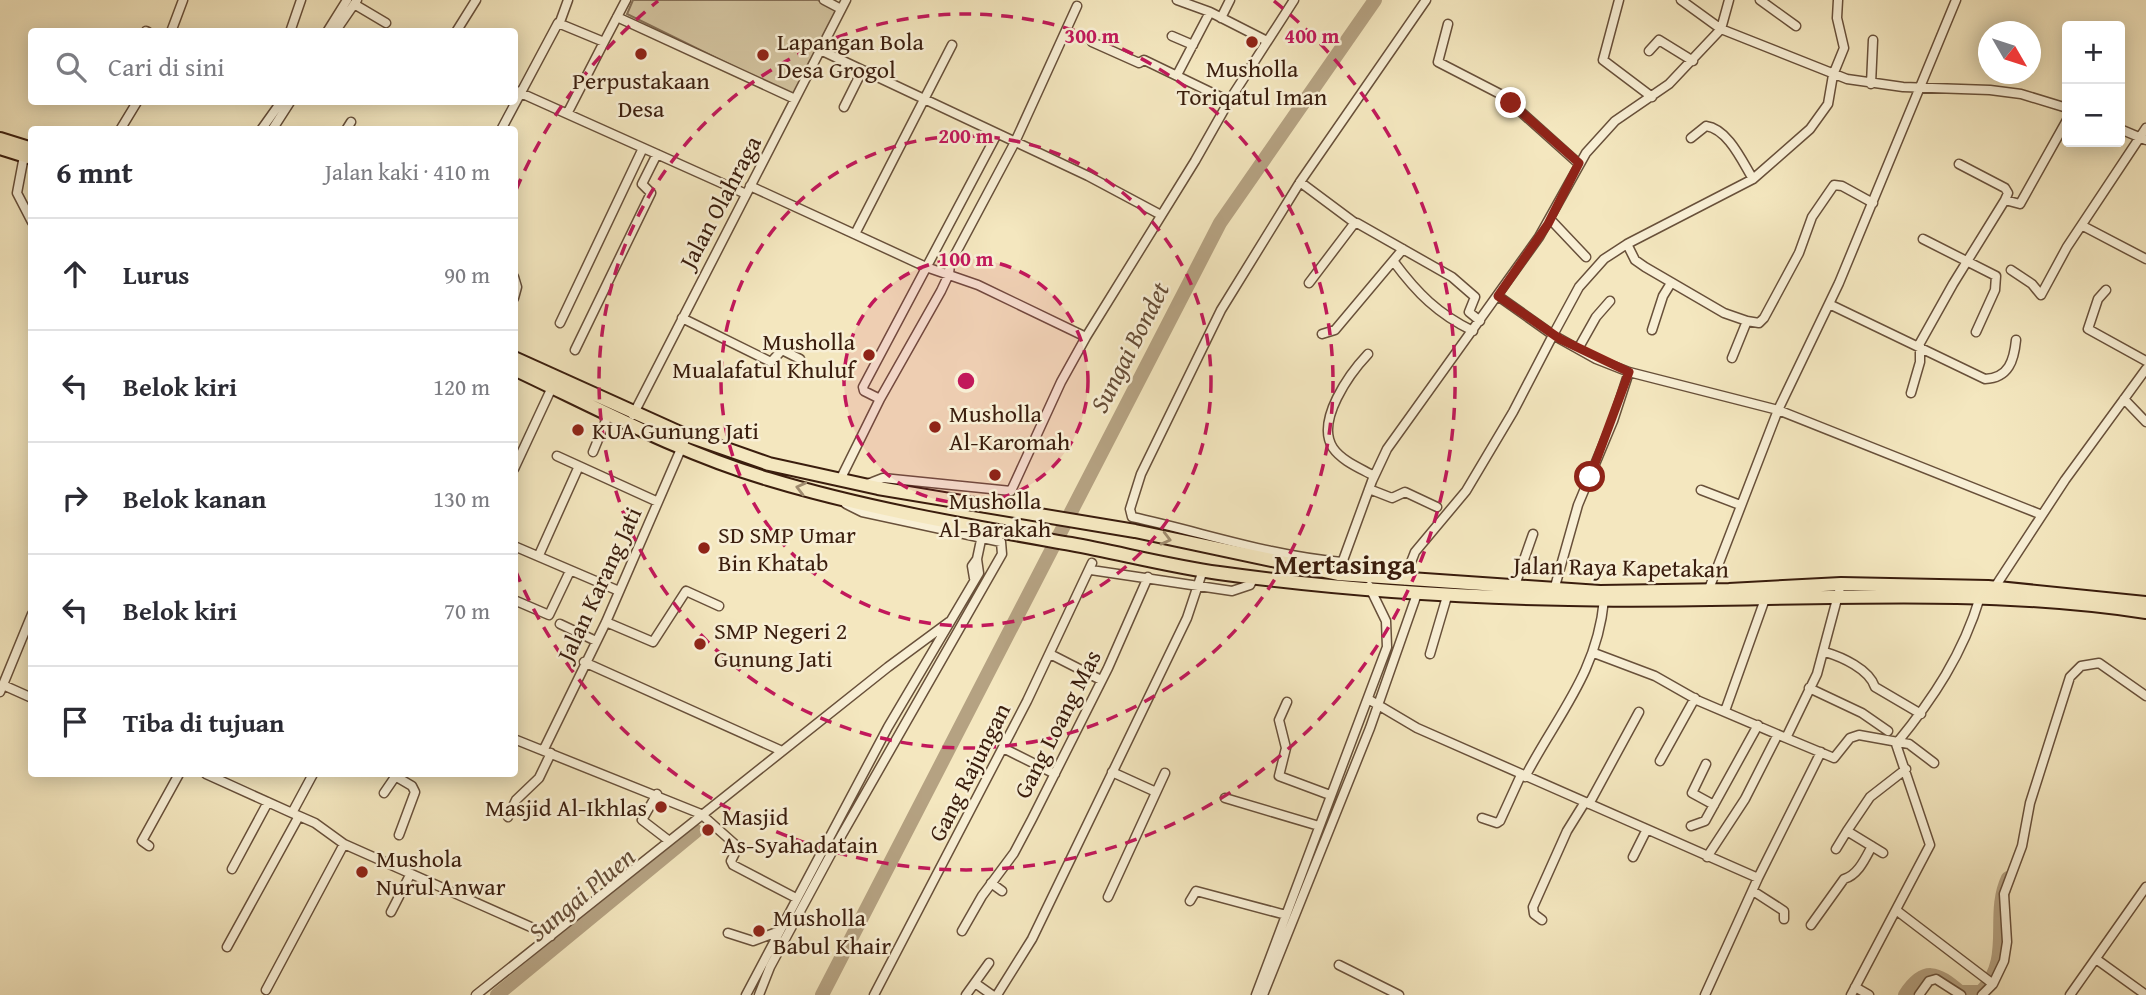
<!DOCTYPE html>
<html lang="id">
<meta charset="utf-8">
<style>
:root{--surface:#fff;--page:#f2f2f3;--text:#2b2b33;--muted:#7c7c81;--line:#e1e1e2}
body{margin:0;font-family:"Gentium Book Plus",serif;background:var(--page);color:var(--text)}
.controls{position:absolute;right:21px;top:21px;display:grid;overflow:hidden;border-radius:7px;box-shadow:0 4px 18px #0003}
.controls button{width:63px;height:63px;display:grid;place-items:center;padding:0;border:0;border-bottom:2px solid var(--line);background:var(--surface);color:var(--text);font:35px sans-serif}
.compass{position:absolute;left:1978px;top:21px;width:63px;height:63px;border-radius:50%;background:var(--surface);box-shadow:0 4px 18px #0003;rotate:129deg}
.stop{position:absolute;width:21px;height:21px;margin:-16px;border:5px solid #8f2418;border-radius:50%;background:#fff}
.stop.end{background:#8f2418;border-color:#fff;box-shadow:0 2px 7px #0008}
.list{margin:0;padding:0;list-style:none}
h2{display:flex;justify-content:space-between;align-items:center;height:91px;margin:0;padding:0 28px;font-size:30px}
h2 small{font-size:23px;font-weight:400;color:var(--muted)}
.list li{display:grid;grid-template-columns:46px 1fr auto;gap:21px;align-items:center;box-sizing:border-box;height:112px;padding:0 28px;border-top:2px solid var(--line)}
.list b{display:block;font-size:26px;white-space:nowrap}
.list em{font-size:23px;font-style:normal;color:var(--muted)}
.icon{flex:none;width:38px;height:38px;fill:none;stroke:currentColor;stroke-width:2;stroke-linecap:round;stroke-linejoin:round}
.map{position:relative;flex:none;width:2146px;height:995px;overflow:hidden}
.search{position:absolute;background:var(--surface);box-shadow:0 4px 18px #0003;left:28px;top:28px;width:490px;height:77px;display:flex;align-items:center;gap:18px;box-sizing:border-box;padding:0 24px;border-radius:7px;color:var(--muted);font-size:26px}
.panel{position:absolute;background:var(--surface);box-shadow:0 4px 18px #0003;left:28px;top:126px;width:490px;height:651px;border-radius:7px}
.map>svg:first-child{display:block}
</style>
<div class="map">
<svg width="2146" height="995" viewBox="0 0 2146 995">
<rect width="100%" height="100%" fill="#f4e7bf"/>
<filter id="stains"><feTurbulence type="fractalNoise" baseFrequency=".00286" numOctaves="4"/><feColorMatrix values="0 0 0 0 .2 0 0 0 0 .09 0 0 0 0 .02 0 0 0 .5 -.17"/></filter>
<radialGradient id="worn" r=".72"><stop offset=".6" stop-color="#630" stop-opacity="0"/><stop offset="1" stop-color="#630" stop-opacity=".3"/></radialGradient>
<path fill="#d4c5a1" stroke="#877157" stroke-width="2" d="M633 0H818L837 10 794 96 627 14Z"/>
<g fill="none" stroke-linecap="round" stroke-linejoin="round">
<path stroke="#b5a282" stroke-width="14" d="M497 995 696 831
M822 995 1220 223 1375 0
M1905 995C1924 966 1937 972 1960 992H1981C2014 958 1990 916 2008 878"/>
<g stroke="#68503a" stroke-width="11">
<path id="minor" d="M824 0 841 9
M1177 0 1210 12 1267 41
M1619 0 1603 60 1652 97
M1681 0 1721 29 1729 0
M1760 0 1796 26
M354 4 386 23
M617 17 795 99
M1221 18 1230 0
M560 22 568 0
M1448 24 1438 62 1502 95 1579 164
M146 31 148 32
M171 32 183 0
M290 32 301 0
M327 32 347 0
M335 32 357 0
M456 32 476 0
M1172 36 1193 45
M1092 42 1139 63 1144 60 1229 101
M820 50 1088 176 1161 215
M1649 51 1659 40 1693 61
M1177 75 1210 12
M1871 84 1873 40
M514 90 746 194
M844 107 862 71
M568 112 604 42
M2120 129 2146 140
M120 130 137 102
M261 130 281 102
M272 130 290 102
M346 130 351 122
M501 130 558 23 604 42 626 0
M1691 138 1706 126C1728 129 1742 161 1753 179
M24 156 17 193 32 222
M1959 164 2005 188 2008 193 2005 200
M1300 182 1355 223
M750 186 926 267 978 285 1086 337
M1550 219 1586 257
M2083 226 2146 259
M855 234 952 45
M1923 239 1996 276 1995 290 1976 332
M1627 244 1635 260 1645 267 1724 313 1747 321 1732 358
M1394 262C1417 293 1438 314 1473 331
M2011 270 2032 284 2041 295 2067 247 2146 128
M514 277 517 287 514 298
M1309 283 1353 225 1357 223 1452 277 1475 297 1469 312 1480 321
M2106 290 2098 299 2088 329 2146 361
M1498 296 1553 335 1579 287 1604 259 1627 244 1753 179 1810 129 1828 104 1833 75 1844 48 1837 18 1838 0
M1829 304 1985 379C2009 378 2014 360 2016 340
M682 318 771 362 782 350 800 359
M1747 321 1759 323 1764 318 1799 253 1812 217 1834 185 1842 186 1873 203
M560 323 643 148
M1652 330 1663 296 1671 283
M1322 334 1335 330 1403 249
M1578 349 1596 317 1610 301
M575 350 651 193 642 184 657 154
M1368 354C1350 373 1315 421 1333 448 1342 461 1360 468 1374 476
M1911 393 1920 362V343L1953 284 2005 200 2020 204 2067 120
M880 399 864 391 863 387 997 134
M2124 399 2146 422
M633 415 846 0
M593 452 609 413
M557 456 658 502
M514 469 554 383
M840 480 880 399 941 291 949 274 950 264 1015 142 1077 6
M865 485 883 478 1011 491 1061 382 1086 337 1195 161 1229 101 1294 0
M1369 489 1392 498 1405 492 1437 507
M1701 490 1740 505
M514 546 619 591
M539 555 579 466
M1342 562C1270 556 1202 532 1132 517L1130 509 1141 474 1221 310 1300 182 1426 0
M1091 570 1232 591 1250 585 1254 577
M1338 574 1372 481 1387 449 1539 237 1586 153 1615 121 1669 84 1721 29 1847 79 1903 87 1990 90 2021 94 2067 108
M974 578 972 566 977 559
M1404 580 1415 552 1466 491 1513 412 1553 335 1596 359 1629 372 1778 410 2042 515
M1841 584 1817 674 1786 738 1834 758 1850 738 1859 735 1909 744 1934 763
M1995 587 2065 480 2146 369
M1554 590 1578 505 1613 421 1629 372
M1513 591 1533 534
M1707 594 1778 410 1839 283 1956 0
M514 600 549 615 570 571
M606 622 653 642 686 591 719 606
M560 624 596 641
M1825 652C1842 657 1869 669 1875 687L1921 714
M1594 653 1655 676 1699 701 1786 738
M1050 654 1101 680
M1430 654 1448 593
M584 662 782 751
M3 685 32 698
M1809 688 1862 713 1888 731
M0 692 32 614
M1368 699 1417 728 1758 878 1821 752
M1287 702 1279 720 1286 748 1279 776 1330 795
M1725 711 1765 599
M514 739 701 814 738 847 731 861 733 865 796 898
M1003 748 1055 774
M544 749 606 622 687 435
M1660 761 1695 698
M1706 764 1692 793 1714 805
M1112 772 1156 792
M206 774 292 813 313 774
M395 776 412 786 415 792 399 835
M1525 777C1558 714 1597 673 1604 600
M384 793 397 774
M657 794 642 820 668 840
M1225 798 1319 826
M1589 804 1639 712
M508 817 516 800 539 778 551 753
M1482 818 1497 823 1500 821 1521 775
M1691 826 1705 821 1758 725
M344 844 551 936
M149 846 142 841 179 774
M1836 849 1847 831
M1883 853 1847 831 1870 797 1906 769
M1633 857 1646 831
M1707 857 1745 799 1777 736
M232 869 268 802
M991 883 1002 891
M1753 891 1784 911V919
M1108 897 1165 773
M1190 901 1196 891 1286 915
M1896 910 1993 984
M391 912 410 875
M1542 920 1534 914 1533 907 1567 831 1585 802
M1811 925 1844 879C1858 875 1865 859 1872 846
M962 931 982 896 1014 853 1032 819 1108 668 1148 577
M728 933 753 941 777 932
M227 947 299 816 292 813
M2096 959 2146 995
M1339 965 1399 995
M975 983 992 995
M1855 987 1869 995
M266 990 344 844 315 823 299 816
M476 995 888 667 949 622
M746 995 888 727 979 573 977 559 981 540
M759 995 770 967 832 852 1002 554 1001 542 862 512 846 504
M874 995 1027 701 1092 563
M966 995 989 963
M997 995 1032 939 1187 618 1203 570
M1256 995 1387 647 1386 621 1369 586
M1263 995 1370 728 1418 591
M1705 995 1758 878
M1851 995 1930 845 1896 744C1933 699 1963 654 1980 597
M1919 995 1929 981 1936 979 1961 995
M1982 995 1993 984 2004 961 2007 942 2004 894 2022 846 2030 803 2070 677 2081 666 2099 663 2146 696
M2070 995 2146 887"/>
</g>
<g stroke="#3a1d0d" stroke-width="16">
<path id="highway" d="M0 139 32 149
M0 148 32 158
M514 358 678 432 769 464 878 488 1135 531 1338 574 1600 592 1729 590 1841 584 1988 587 2146 603
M514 369C597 408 680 453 768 479 867 509 969 526 1071 544 1120 553 1169 566 1219 573 1334 589 1453 597 1569 599 1762 604 1955 583 2146 612"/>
</g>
<use href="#minor" stroke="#f8efd5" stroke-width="8"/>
<use href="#highway" stroke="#f4e7bf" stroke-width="12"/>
</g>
<defs><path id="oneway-chevron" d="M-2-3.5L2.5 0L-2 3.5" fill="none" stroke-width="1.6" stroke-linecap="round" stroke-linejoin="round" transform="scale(1.75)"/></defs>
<g stroke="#a08c6f">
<use href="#oneway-chevron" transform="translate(801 488) rotate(-166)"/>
<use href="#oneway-chevron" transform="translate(1166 539) rotate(14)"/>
</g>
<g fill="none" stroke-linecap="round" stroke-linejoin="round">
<path stroke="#8f2418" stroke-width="9" d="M1511 103 1579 163 1548 224 1498 296 1560 339 1629 372 1590 477"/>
</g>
<circle cx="966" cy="381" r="122" fill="#c2185b" fill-opacity=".12"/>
<g fill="none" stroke="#c2185b" stroke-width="3.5" stroke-dasharray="12 9">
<circle cx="966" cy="381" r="122"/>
<circle cx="966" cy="381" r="245"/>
<circle cx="966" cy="381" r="367"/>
<path d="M516 190A489 489 0 0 1 658 1M1274 1A489 489 0 1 1 516 572"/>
</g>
<g fill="#8f2418" stroke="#f8efd5" stroke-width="2.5">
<circle cx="1252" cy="42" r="7"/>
<circle cx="641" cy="54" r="7"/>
<circle cx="763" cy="55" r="7"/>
<circle cx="869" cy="355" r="7"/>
<circle cx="935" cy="427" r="7"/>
<circle cx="578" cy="430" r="7"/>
<circle cx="995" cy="475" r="7"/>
<circle cx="704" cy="548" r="7"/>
<circle cx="700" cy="644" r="7"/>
<circle cx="661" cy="807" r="7"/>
<circle cx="708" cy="830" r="7"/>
<circle cx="362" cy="872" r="7"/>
<circle cx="759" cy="931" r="7"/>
</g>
<g text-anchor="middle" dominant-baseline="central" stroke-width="5" stroke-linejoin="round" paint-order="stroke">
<g font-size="24" fill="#3a1d0d" stroke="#f8efd5" text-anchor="start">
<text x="777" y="41">Lapangan Bola<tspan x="777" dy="28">Desa Grogol</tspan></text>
<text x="1252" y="68" text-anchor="middle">Musholla<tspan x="1252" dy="28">Toriqatul Iman</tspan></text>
<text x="641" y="80" text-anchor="middle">Perpustakaan<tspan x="641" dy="28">Desa</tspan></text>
<text x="855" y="341" text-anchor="end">Musholla<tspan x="855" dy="28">Mualafatul Khuluf</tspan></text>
<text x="949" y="413">Musholla<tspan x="949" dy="28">Al-Karomah</tspan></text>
<text x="592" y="430">KUA Gunung Jati</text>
<text x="995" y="500" text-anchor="middle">Musholla<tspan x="995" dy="28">Al-Barakah</tspan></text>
<text x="718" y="534">SD SMP Umar<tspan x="718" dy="28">Bin Khatab</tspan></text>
<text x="714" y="630">SMP Negeri 2<tspan x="714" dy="28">Gunung Jati</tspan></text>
<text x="647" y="807" text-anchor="end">Masjid Al-Ikhlas</text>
<text x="722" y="816">Masjid<tspan x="722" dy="28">As-Syahadatain</tspan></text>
<text x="376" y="858">Mushola<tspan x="376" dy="28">Nurul Anwar</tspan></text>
<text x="773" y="917">Musholla<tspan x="773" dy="28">Babul Khair</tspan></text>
</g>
<g font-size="24" fill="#3a1d0d" stroke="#f8efd5">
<text transform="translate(720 202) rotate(-62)">Jalan Olahraga</text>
<text transform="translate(1621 567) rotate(1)">Jalan Raya Kapetakan</text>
<text transform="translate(599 584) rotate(-65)">Jalan Karang Jati</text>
<text transform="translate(1057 724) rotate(-63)">Gang Loang Mas</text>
<text transform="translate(969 772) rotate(-63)">Gang Rajungan</text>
</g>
<g font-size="26" font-style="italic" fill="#654c36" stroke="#f8efd5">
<text transform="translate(1129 347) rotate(-63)">Sungai Bondet</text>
<text transform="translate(581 894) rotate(-40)">Sungai Pluen</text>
</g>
<g font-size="28" font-weight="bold" fill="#3a1d0d" stroke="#f8efd5">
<text x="1345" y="563">Mertasinga</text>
</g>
</g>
<circle cx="966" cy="381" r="10" fill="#c2185b" stroke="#f8efd5" stroke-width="3.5"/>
<g font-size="21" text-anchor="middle" font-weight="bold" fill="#c2185b" stroke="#f8efd5" stroke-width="5" stroke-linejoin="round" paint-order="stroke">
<text x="1312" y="43">400 m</text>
<text x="1092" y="43">300 m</text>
<text x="966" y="143">200 m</text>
<text x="966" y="266">100 m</text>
</g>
<rect width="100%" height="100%" filter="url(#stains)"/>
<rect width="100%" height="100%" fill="url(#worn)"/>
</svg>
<div class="controls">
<button>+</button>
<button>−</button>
</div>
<svg class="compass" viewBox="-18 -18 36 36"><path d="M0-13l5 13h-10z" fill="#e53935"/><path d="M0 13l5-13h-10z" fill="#7c7c81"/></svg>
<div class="stop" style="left:1590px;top:477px"></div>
<div class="stop end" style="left:1511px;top:103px"></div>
<div class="search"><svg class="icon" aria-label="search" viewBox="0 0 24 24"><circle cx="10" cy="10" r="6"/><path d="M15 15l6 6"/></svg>Cari di sini</div>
<section class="panel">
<h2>6 mnt<small>Jalan kaki · 410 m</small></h2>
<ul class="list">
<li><svg class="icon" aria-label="ahead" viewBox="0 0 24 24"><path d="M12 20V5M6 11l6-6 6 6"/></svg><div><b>Lurus</b></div><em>90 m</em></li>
<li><svg class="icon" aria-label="left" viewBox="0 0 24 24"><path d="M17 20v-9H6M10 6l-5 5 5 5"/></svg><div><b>Belok kiri</b></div><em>120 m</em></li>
<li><svg class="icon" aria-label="right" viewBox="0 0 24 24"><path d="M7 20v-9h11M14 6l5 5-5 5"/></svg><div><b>Belok kanan</b></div><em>130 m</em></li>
<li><svg class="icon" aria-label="left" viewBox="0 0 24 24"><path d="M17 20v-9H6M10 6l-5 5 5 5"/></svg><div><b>Belok kiri</b></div><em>70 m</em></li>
<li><svg class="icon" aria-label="arrive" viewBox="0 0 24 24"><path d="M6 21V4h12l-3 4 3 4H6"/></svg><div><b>Tiba di tujuan</b></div></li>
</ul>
</section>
</div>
